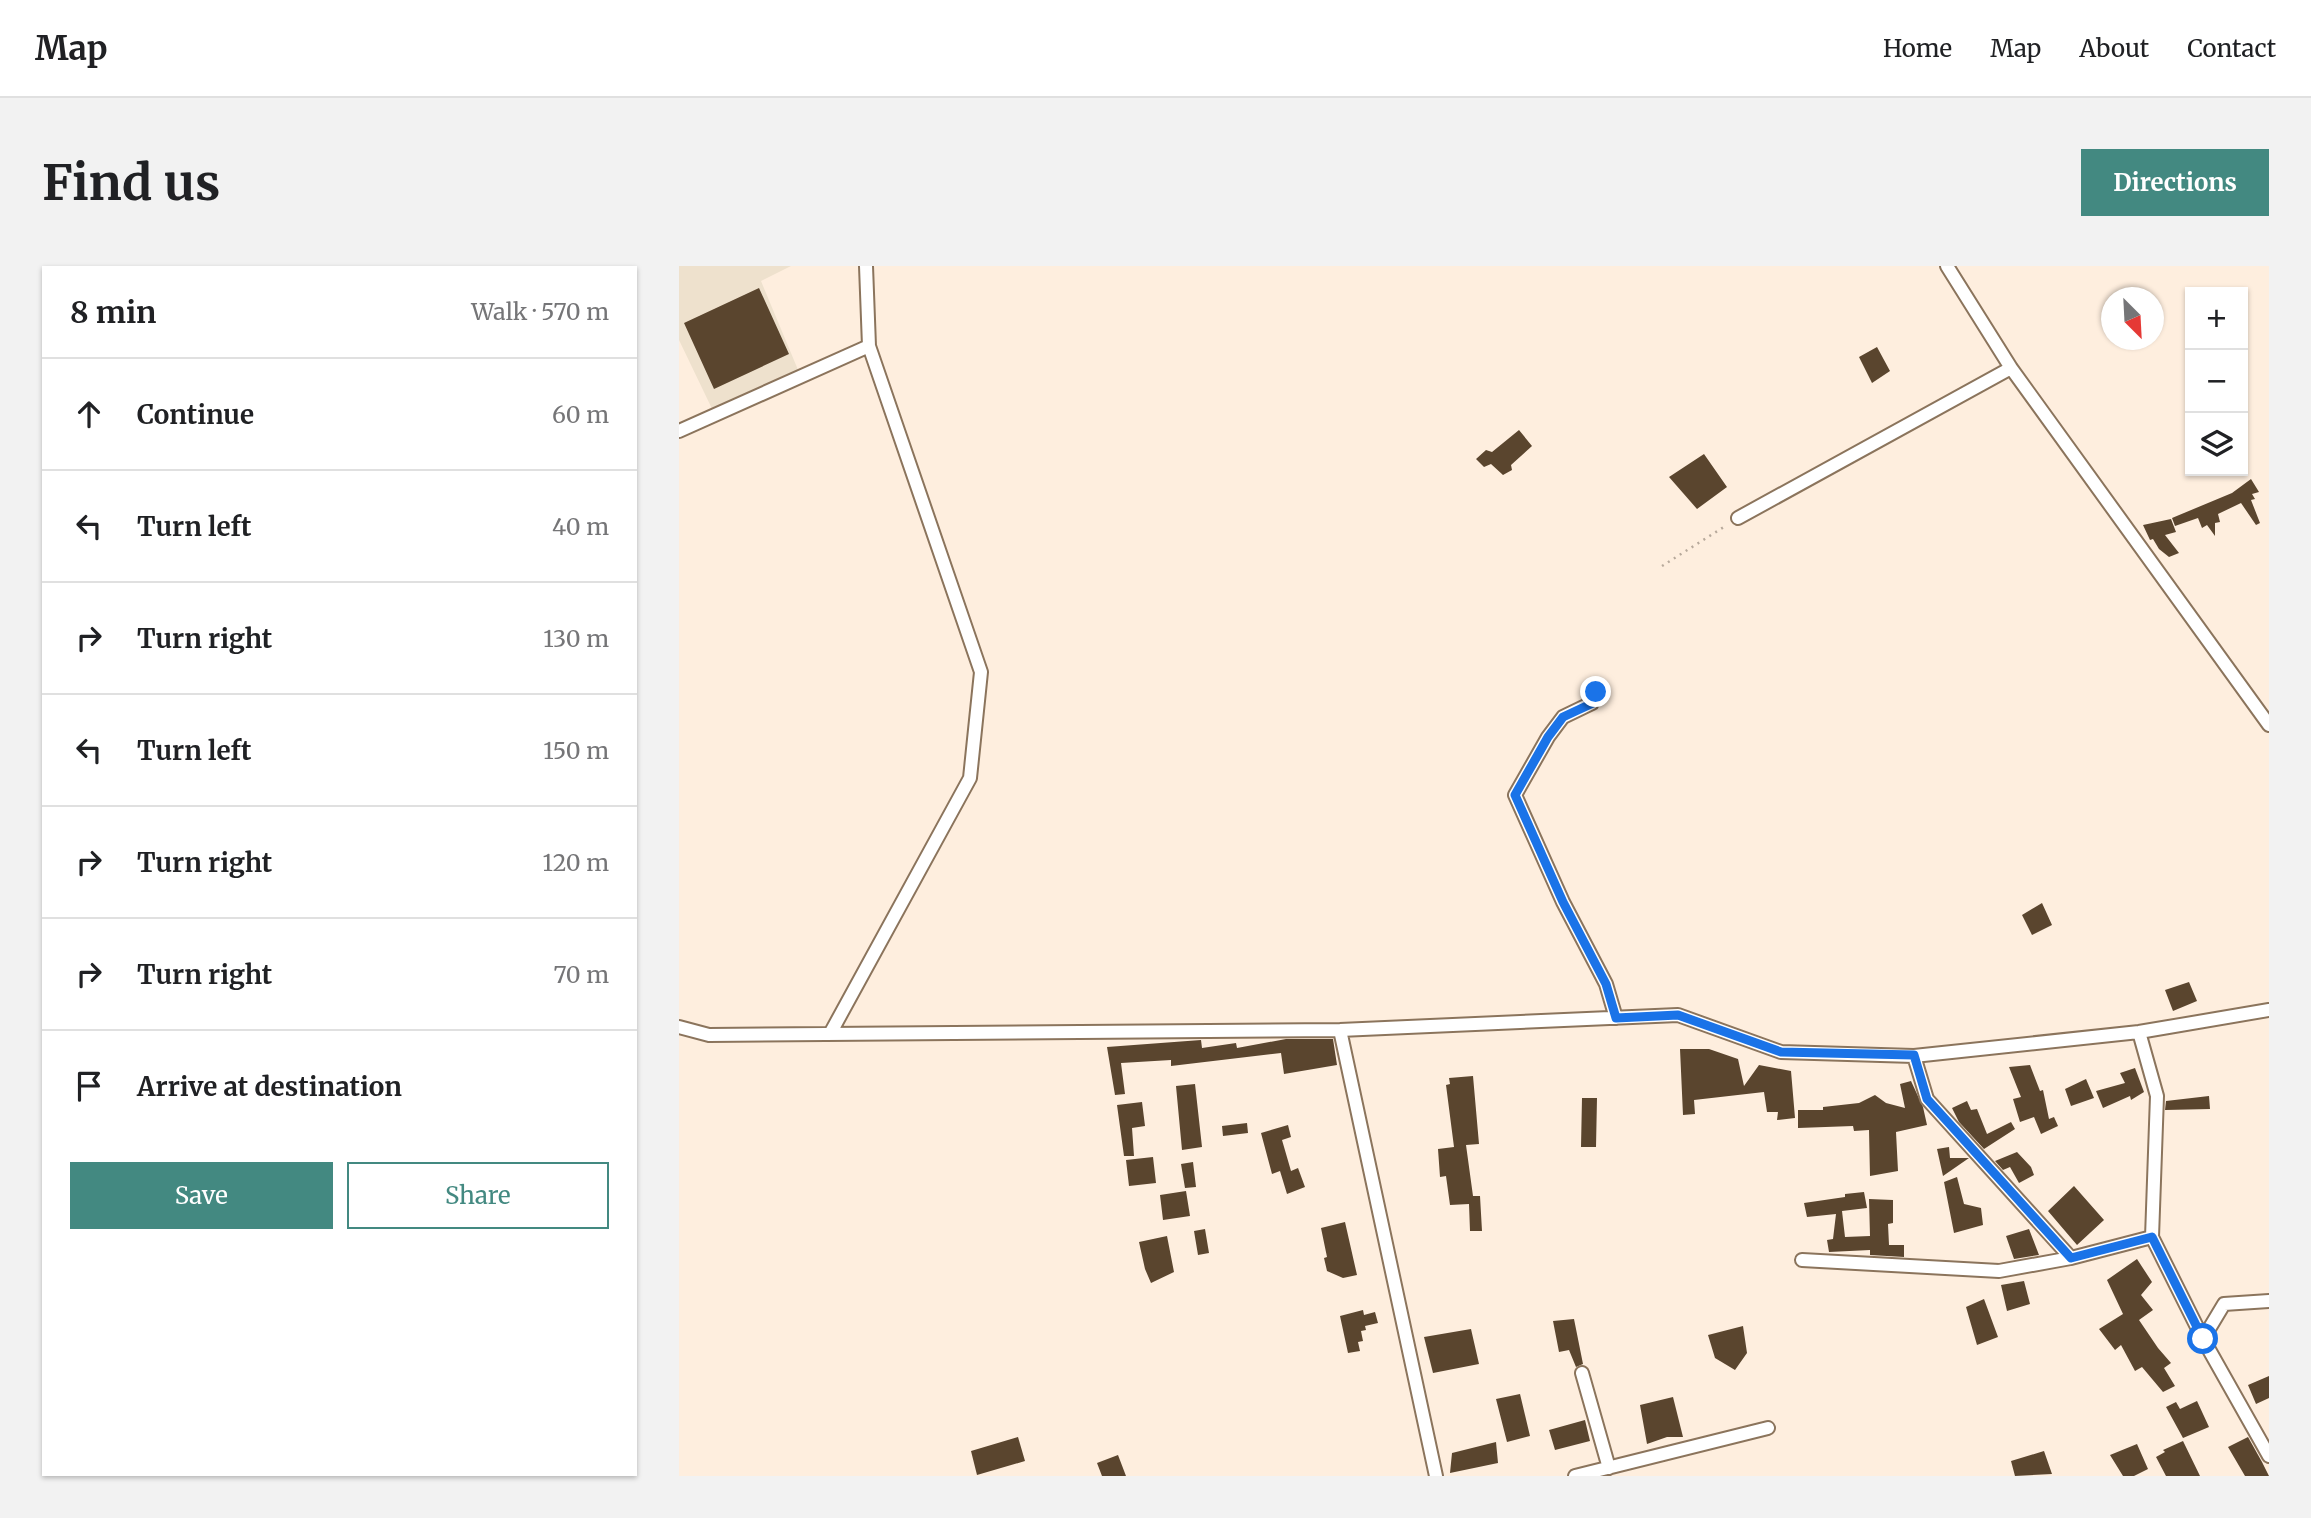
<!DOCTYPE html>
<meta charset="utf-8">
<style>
:root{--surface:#fff;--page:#f2f2f2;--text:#202124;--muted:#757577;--line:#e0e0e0;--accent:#438981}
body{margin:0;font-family:Merriweather,serif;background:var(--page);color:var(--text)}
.controls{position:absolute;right:21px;top:21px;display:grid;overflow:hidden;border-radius:0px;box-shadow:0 2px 5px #0004}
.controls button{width:63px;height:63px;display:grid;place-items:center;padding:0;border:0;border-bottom:2px solid var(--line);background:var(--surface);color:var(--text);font:35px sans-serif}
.compass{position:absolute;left:1422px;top:21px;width:63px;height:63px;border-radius:50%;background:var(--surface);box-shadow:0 2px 5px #0004;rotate:156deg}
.stop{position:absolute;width:21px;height:21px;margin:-16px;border:5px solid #1a73e8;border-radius:50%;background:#fff}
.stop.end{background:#1a73e8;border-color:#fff;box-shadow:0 2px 7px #0008}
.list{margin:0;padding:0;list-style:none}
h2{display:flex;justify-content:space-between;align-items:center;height:91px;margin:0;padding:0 28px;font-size:30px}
h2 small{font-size:23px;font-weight:400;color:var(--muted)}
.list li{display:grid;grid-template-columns:46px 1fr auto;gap:21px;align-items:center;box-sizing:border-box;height:112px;padding:0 28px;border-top:2px solid var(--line)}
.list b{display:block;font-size:26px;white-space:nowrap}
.list em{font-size:23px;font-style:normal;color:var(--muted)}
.actions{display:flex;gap:14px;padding:21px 28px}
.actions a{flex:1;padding:16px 0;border:2px solid var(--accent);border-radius:0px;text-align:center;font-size:24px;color:var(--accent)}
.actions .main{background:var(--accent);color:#fff}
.icon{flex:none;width:38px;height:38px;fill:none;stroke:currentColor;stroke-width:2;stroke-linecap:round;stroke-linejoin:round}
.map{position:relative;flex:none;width:1590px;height:1210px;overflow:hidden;border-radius:0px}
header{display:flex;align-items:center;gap:42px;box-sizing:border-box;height:98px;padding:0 35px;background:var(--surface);border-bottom:2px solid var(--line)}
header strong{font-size:33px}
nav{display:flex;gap:38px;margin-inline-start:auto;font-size:24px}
.intro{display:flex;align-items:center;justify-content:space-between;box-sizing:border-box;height:168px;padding:0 42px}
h1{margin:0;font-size:49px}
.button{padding:18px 32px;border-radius:0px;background:var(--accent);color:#fff;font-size:24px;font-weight:700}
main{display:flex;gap:42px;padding:0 42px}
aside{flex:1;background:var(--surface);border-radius:0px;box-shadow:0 2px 5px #0004}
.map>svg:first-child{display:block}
</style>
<header>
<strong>Map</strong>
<nav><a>Home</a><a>Map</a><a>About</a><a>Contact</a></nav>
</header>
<div class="intro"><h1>Find us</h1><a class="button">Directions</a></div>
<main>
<aside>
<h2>8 min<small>Walk · 570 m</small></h2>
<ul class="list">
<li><svg class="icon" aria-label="ahead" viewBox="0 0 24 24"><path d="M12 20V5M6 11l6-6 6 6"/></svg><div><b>Continue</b></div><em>60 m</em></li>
<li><svg class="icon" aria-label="left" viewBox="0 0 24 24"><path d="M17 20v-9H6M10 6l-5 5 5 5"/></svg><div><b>Turn left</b></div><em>40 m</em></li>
<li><svg class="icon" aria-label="right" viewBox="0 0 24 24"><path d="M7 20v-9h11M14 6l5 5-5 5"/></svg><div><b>Turn right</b></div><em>130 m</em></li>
<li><svg class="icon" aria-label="left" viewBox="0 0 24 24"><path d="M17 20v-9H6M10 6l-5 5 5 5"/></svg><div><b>Turn left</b></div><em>150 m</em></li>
<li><svg class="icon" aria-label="right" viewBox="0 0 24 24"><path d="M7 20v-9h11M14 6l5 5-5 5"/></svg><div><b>Turn right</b></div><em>120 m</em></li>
<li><svg class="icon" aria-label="right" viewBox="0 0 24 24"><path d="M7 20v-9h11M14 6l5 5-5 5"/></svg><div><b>Turn right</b></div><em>70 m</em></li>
<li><svg class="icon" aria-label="arrive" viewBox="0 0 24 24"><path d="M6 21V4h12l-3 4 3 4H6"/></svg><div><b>Arrive at destination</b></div></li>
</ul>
<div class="actions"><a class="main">Save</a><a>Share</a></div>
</aside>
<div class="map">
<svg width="1590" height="1210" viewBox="0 0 1590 1210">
<rect width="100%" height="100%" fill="#feeede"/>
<path fill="#eee1cd" d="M0 0H112L82 15 122 111 36 149 0 74Z"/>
<path fill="#5a452e" d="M80 22 110 88 35 123 5 57Z
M1198 81 1211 105 1193 117 1180 91Z
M840 164 853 180 832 199 833 204 824 209 812 198 805 201 797 193 807 184 813 186Z
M1025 188 1048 221 1018 243 990 211Z
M1572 213 1580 226 1573 228 1576 233 1572 234 1581 257 1577 259 1562 237 1539 248 1541 256 1536 257V270L1528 259 1523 262 1519 252 1496 260 1493 252 1553 227Z
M1492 253 1497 266 1486 269 1500 287 1490 291 1480 283 1474 273 1471 274 1464 259Z
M1363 637 1373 659 1353 669 1343 649Z
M1510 716 1518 735 1494 745 1486 724Z
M607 773H654L658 799 605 808 602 787 492 800V794L442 797 446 828 436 829 428 781 522 774 523 782 557 777 558 782Z
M1001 783H1030L1059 793 1065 820 1080 799 1112 805 1116 852 1098 854 1099 846H1088L1085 826 1015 834 1016 848 1004 849Z
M1351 799 1361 825 1364 824 1370 853 1375 851 1379 860 1362 868 1355 851 1341 856 1334 833 1342 831 1330 801Z
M1456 802 1465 826 1452 834 1451 830 1424 842 1417 825 1446 817 1441 807Z
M794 810 800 878 787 879 794 930H801L803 965H791L790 938 771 939 767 910 761 911 759 883 775 881 767 819 771 818 770 812Z
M1407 813 1415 832 1392 840 1386 823Z
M1232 815 1244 841 1248 859 1217 866 1219 905 1191 910 1190 864 1175 865 1174 860 1119 862V844H1144V841L1180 837 1196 829 1207 837 1226 842 1221 818Z
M516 818 523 881 503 884 497 820Z
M1530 830 1531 843 1486 844 1487 835Z
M903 832H918L917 881H902Z
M1288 835 1292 844 1298 843 1308 868 1332 856 1336 863 1305 883 1280 856 1273 842Z
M463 836 466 860 453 862 455 890H445L438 839Z
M568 857 569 867 544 870 543 860Z
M609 859 612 871 603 874 612 905 619 902 626 921 608 928 601 905 593 908 582 867Z
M1270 881 1271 892H1290L1264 910 1258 883Z
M1338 886 1352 901 1355 909 1340 917 1331 901 1324 904 1316 895Z
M474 891 477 917 450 920 447 894Z
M514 896 517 921 506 922 502 898Z
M1278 911 1285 938 1302 942 1304 959 1275 967 1265 916Z
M1395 920 1425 954 1398 979 1369 945Z
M507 925 511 950 484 954 481 929Z
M1185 926 1188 942 1163 945 1166 971 1191 970 1190 933 1214 934V957L1209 958 1210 979H1225V991L1191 989V984L1150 986 1148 974 1154 973 1157 948 1128 951 1125 937 1166 931V928Z
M666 956 678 1009 664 1012 648 1005 645 992 648 991 642 962Z
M526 963 530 987 519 989 515 965Z
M1350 963 1360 989 1335 993 1327 970Z
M488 970 495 1006 472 1017 466 1003 460 976Z
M1458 993 1473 1016 1462 1029 1474 1044 1460 1054 1479 1082 1492 1097 1485 1102 1496 1120 1484 1126 1463 1101 1456 1105 1442 1079 1436 1084 1420 1063 1444 1048 1428 1014Z
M1345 1015 1351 1038 1328 1045 1322 1019Z
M1305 1033 1319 1071 1298 1079 1287 1041Z
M684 1044 685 1049 696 1046 699 1057 686 1060 687 1064 682 1065 684 1075 679 1076 681 1085 669 1087 661 1050Z
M895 1053 904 1098 897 1101 890 1084 880 1086 874 1055Z
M1064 1060 1068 1087 1056 1104 1036 1092 1029 1069Z
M792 1063 800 1098 754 1107 745 1071Z
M1590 1110V1132L1577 1138 1569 1119Z
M841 1128 851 1170 828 1176 817 1133Z
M994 1131 1004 1171H988L968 1178 961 1139Z
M1518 1135 1530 1161 1504 1172 1487 1141 1497 1136 1501 1143Z
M906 1154 911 1175 876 1184 870 1164Z
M339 1171 346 1195 298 1209 292 1185Z
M1569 1171 1583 1196 1590 1210H1566L1549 1181Z
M1504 1175 1521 1210H1487L1477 1191 1486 1186 1484 1184Z
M817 1176 819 1197 771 1207 773 1187Z
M1458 1178 1469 1203 1455 1210H1444L1431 1189Z
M1365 1185 1373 1208 1336 1210 1332 1195Z
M439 1189 447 1210H423L418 1197Z"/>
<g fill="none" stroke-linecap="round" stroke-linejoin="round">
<g stroke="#8b745c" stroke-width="16">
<path id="minor" d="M1268 0 1332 102 1590 459
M0 165 190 80
M1059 252 1332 102
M917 427 913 437 884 451 869 471 836 529 884 636 927 718 937 752
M0 761 30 769 661 764 999 749 1102 786 1235 790 1460 766 1590 744
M661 764 757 1210
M1460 766 1478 830 1473 971 1524 1073 1590 1190
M151 768 291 512 302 406 190 80 187 0
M1235 790 1248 833 1392 992 1473 971
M1123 994 1320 1005 1392 992
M1524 1073 1545 1038 1590 1035
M903 1107 930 1202
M896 1210 1089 1162"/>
</g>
<path stroke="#b7a99b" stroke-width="2.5" stroke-dasharray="2 5" stroke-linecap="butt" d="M983 300 1048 259"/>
<use href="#minor" stroke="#fff" stroke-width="12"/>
</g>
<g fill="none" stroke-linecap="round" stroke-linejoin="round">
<path stroke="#1a73e8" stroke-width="9" d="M917 426 914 437 884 451 869 471 836 529 884 636 927 718 937 752 999 749 1102 786 1235 789 1248 833 1392 992 1473 971 1524 1073"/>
</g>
</svg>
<div class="controls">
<button>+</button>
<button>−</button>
<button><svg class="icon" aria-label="layers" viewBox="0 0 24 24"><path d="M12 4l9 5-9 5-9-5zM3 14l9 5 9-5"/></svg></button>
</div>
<svg class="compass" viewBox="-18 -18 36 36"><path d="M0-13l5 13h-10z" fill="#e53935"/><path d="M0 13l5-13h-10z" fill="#757577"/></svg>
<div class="stop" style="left:1524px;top:1073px"></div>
<div class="stop end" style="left:917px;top:426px"></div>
</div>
</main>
